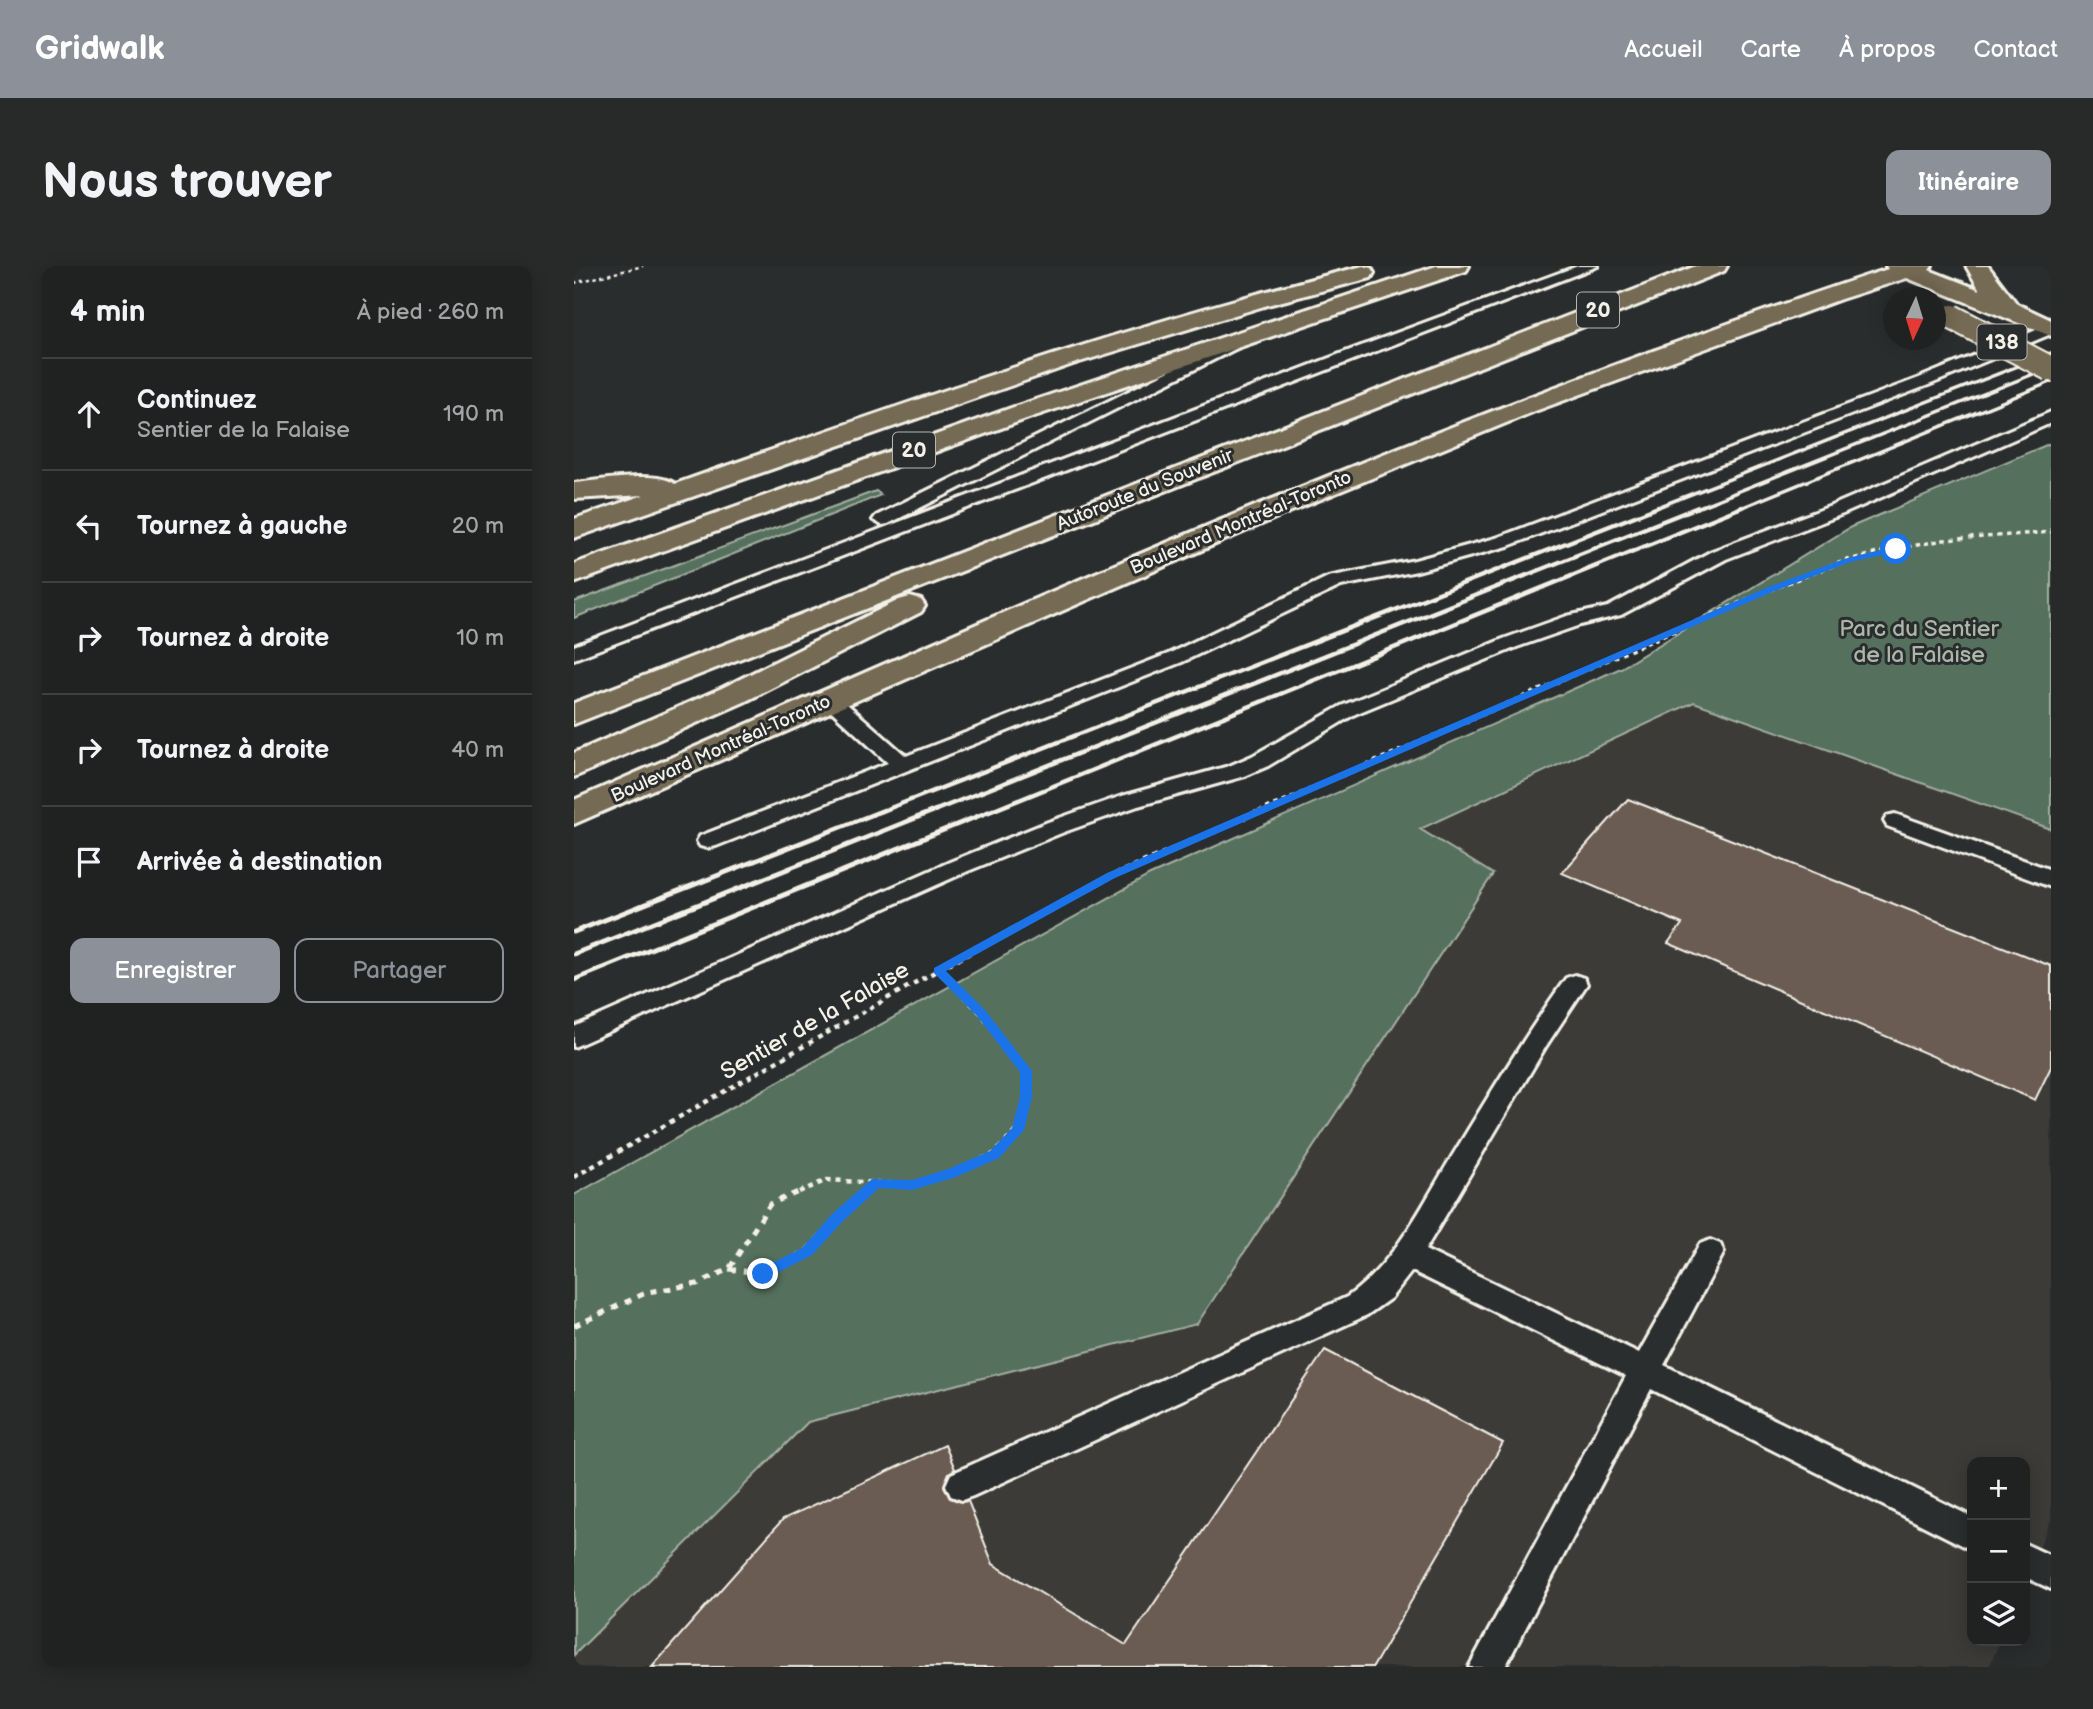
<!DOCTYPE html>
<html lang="fr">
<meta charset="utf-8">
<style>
:root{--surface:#202222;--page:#282a2a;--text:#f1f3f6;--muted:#a2a4a5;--line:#3d3f40;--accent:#8c9099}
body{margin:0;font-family:"Balsamiq Sans",sans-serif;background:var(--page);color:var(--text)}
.controls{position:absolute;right:21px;bottom:21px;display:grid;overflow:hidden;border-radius:14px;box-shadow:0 4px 18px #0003}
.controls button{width:63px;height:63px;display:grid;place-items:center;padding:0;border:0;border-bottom:2px solid var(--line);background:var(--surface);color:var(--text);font:35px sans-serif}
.compass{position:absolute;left:1309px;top:21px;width:63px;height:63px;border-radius:50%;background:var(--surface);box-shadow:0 4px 18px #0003;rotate:184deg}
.stop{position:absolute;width:21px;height:21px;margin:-16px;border:5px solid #1a73e8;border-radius:50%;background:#fff}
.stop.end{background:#1a73e8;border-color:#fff;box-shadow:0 2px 7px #0008}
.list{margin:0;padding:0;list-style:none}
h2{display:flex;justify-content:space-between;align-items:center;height:91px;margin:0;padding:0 28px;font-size:30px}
h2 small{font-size:23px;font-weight:400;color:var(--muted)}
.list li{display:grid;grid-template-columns:46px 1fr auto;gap:21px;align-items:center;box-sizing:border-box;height:112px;padding:0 28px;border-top:2px solid var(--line)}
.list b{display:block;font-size:26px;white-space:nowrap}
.list p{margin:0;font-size:23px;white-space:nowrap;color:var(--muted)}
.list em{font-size:23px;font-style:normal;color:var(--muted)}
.actions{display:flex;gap:14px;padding:21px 28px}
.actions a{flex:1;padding:16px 0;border:2px solid var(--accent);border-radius:14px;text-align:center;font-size:24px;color:var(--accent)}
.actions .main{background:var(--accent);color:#fff}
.icon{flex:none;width:38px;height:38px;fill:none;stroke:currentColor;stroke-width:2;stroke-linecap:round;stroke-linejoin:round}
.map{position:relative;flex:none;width:1477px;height:1401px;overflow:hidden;border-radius:14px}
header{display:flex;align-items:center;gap:42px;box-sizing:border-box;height:98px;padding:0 35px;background:var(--accent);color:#fff}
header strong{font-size:33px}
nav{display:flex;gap:38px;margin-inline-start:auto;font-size:24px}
.intro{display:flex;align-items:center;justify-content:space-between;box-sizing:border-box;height:168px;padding:0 42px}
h1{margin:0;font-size:49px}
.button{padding:18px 32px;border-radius:14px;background:var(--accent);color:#fff;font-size:24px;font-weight:700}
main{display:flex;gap:42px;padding:0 42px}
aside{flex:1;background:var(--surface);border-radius:14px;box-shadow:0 4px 18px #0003}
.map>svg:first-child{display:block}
</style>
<header>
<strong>Gridwalk</strong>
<nav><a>Accueil</a><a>Carte</a><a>À propos</a><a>Contact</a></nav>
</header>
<div class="intro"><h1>Nous trouver</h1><a class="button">Itinéraire</a></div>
<main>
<aside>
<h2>4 min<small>À pied · 260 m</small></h2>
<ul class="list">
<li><svg class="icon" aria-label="ahead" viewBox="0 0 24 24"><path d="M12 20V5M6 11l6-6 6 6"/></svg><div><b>Continuez</b><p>Sentier de la Falaise</p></div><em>190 m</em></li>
<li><svg class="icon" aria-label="left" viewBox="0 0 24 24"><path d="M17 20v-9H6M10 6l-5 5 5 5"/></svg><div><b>Tournez à gauche</b></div><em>20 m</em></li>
<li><svg class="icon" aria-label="right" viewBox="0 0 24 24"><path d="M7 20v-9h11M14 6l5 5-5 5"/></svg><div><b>Tournez à droite</b></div><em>10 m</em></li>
<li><svg class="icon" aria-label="right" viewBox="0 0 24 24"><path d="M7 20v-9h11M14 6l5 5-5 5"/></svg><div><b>Tournez à droite</b></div><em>40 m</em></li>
<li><svg class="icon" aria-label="arrive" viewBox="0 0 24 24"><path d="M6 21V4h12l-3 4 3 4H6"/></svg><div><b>Arrivée à destination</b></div></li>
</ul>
<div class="actions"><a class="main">Enregistrer</a><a>Partager</a></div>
</aside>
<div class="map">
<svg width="1477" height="1401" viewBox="0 0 1477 1401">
<rect width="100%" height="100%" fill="#2a2d2e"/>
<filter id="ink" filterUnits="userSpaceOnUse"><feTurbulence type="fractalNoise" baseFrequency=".0143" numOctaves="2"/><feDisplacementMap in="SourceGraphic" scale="14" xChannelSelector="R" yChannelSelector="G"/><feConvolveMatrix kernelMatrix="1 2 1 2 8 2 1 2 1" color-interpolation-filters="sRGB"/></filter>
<g filter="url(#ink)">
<path fill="#3e3b39" d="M1120 436 1477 563V1253L1451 1316V1196H1398V1375H1426L1415 1401H0V1389L234 1156 624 1058 919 608 845 563Z"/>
<path fill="#556f5d" stroke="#a4b0a2" stroke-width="2" d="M1477 177V563L1120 436 846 563 919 608 623 1058 234 1156 0 1389V929L576 609 1047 402 1277 261Z
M302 225 307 229 0 352V336Z"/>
<path fill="#6b5c52" stroke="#f4f1e8" stroke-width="2" d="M1054 533 1477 700V801L1461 834 1094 677 1108 658 988 607Z
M751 1084 929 1177 799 1401H78L209 1253 371 1179 381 1203 375 1207 370 1220 376 1232 387 1236 394 1235 419 1298 552 1379Z"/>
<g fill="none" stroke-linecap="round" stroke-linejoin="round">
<g stroke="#f4f1e8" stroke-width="6">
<path id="service" d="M1004 0H1024L0 393V380L779 83Z
M1477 58V68L1357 118 934 280 843 305 767 320 608 396 142 580 134 582 126 580 123 575 126 570 314 497 250 438 247 434 250 430H264L332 490 594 388 754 311 841 294 922 272 1345 112Z
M658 74 666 79 663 82 314 258 308 259 299 254 302 250Z
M1477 146V157L1269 248 1152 293 1047 349 1006 359 943 381 781 448 694 500 671 510 564 540 490 566 394 605 0 781V761L378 595 474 556 548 530 655 500 678 490 767 440 929 373 993 350 1034 341 1138 285 1257 240Z
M1321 548 1477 604V621L1313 560 1310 555 1313 550Z
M1001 709 1010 712 1013 718 972 780 851 984 1065 1087 1126 978 1136 974 1146 978 1150 986 1090 1099 1398 1251V1284L1077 1123 931 1401H895L1052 1110 838 1005 817 1032 793 1049 399 1230 388 1234 377 1230 372 1219 377 1208 773 1031C821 997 847 941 877 892 914 831 951 770 992 712Z
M1451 1278 1477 1290V1323L1451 1311Z"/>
</g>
<g stroke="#f4f1e8" stroke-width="6">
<path id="primary" d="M1312 0H1358L1355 4 1406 24 1392 0H1414L1443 38 1477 54V70L1333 12 1267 33 961 145 708 249 0 558V534C357 378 712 218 1079 85 1157 57 1235 28 1314 3Z"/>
</g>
<g stroke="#f4f1e8" stroke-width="6">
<path id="motorway" d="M789 0 797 2 800 7 797 12 697 38 499 98 0 272V253L70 229 0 233V217C23 215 83 204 101 218 328 138 555 58 789 0Z
M862 0H895L892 5 455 152 0 317V298L437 142Z
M1122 0H1153L1150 5 0 458V437Z
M336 331 347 334 351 340 347 346 170 436 0 511V487L148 422 325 334Z"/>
</g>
<path stroke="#f4f1e8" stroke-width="2.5" stroke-dasharray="3.5 3.5" stroke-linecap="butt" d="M0 17 69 0"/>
<path stroke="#f4f1e8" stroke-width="3.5" stroke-dasharray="4.5 4.5" stroke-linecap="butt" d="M684 546 1195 324 1273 294 1322 283 1370 274 1477 266"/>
<path stroke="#f4f1e8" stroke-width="4.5" stroke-dasharray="5 5" stroke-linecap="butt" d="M0 911 344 715 537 610 688 544
M225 926 253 914 338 919 377 907 420 888 443 864 452 831V805L407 747 364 704
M292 926 302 917"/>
<path stroke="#f4f1e8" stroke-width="5" stroke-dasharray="7 7" stroke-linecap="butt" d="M155 1003 189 1008 233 985 264 951 294 924
M0 1060 74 1026 123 1018 155 1003 196 938 229 924"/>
<use href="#service" fill="#2a2d2e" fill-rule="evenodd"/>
<use href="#primary" fill="#746b52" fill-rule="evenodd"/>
<use href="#motorway" fill="#746b52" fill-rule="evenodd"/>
<path stroke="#f4f1e8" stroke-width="3.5" d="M1079 243 1477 87
M1120 243 1477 101
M1164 243 1477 116"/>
<path stroke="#f4f1e8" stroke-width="4.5" d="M306 546 1084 241
M357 546 1124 241
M415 546 1168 241"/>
<path stroke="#f4f1e8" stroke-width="5" d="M0 666 310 544
M0 688 362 544
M0 714 419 544"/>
<g stroke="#f4f1e8" stroke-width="28" stroke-linecap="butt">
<path id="primary-bridge" d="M1378 51 1477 103"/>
</g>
<use href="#primary-bridge" stroke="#746b52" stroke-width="24"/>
</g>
</g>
<path fill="#1a73e8" d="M1322 280 1325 285 1276 296 1198 326 541 612 372 705 411 744 458 805V831L450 864 425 892 382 911 338 924 305 922 269 955 238 989 193 1012H184V1004L228 982 259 947 298 913 338 914 374 903 416 885 438 862 446 831V806L403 750 360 707V702L533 607 1192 322 1270 293Z"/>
<g text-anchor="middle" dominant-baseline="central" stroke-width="6" stroke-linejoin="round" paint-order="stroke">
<g font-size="19" fill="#f4f1e8" stroke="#2a2d2e">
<text transform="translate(571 224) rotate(-22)">Autoroute du Souvenir</text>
<text transform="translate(667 257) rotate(-23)">Boulevard Montréal-Toronto</text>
<text transform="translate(147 483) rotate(-24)">Boulevard Montréal-Toronto</text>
</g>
<g fill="#2a2d2e" stroke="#b7b6b0" stroke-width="2">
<rect x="1003" y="26.5" width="42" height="35" rx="5"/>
<rect x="1403.5" y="58.5" width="49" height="35" rx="5"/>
<rect x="319" y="166.5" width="42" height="35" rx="5"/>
</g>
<g font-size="21" font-weight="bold" fill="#f4f1e8">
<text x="1024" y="44">20</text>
<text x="1428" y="76">138</text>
<text x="340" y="184">20</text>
</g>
<g font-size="23" fill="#acb6a9" stroke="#2a2d2e">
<text x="1345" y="363">Parc du Sentier<tspan x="1345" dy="26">de la Falaise</tspan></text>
</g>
<g font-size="23" fill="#f4f1e8" stroke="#2a2d2e">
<text transform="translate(241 755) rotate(-30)">Sentier de la Falaise</text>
</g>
</g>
</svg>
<div class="controls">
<button>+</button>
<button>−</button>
<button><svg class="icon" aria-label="layers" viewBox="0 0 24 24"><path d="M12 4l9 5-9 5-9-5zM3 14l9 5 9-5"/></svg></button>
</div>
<svg class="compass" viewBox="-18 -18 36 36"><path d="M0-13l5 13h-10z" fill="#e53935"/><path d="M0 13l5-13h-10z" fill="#a2a4a5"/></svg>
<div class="stop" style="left:1322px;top:283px"></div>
<div class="stop end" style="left:189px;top:1008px"></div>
</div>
</main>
